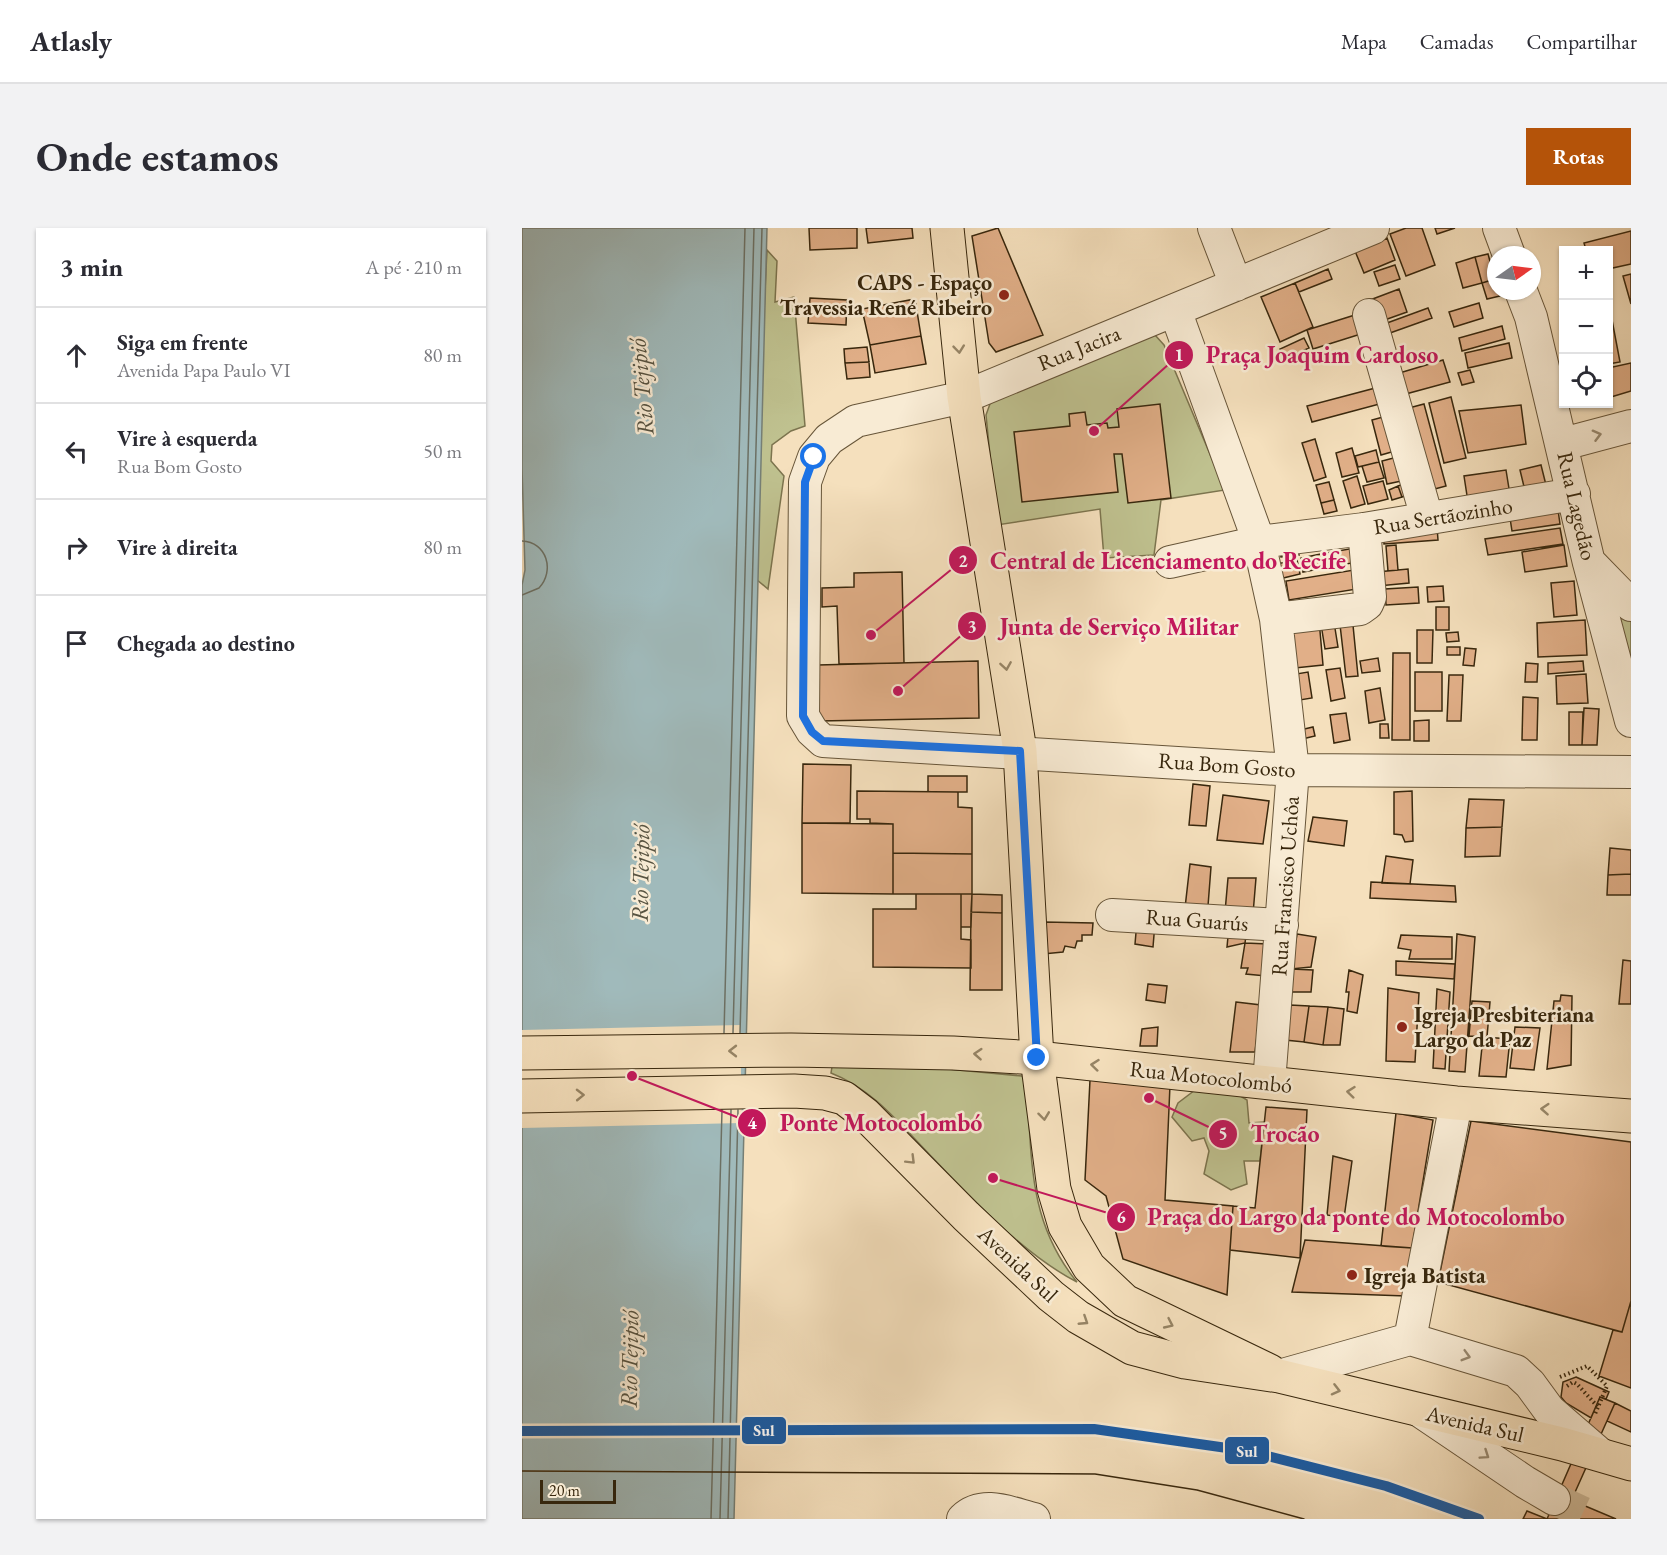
<!DOCTYPE html>
<html lang="pt">
<meta charset="utf-8">
<style>
:root{--surface:#fff;--page:#f2f2f3;--text:#2b2b33;--muted:#7c7c81;--line:#e1e1e2;--accent:#b45309}
body{margin:0;font-family:"EB Garamond",serif;background:var(--page);color:var(--text)}
.controls{position:absolute;right:18px;top:18px;display:grid;overflow:hidden;border-radius:0px;box-shadow:0 2px 4px #0004}
.controls button{width:54px;height:54px;display:grid;place-items:center;padding:0;border:0;border-bottom:2px solid var(--line);background:var(--surface);color:var(--text);font:30px sans-serif}
.compass{position:absolute;left:965px;top:18px;width:54px;height:54px;border-radius:50%;background:var(--surface);box-shadow:0 2px 4px #0004;rotate:76deg}
.scale{position:absolute;left:18px;bottom:15px;width:76px;box-sizing:border-box;padding-left:6px;border:3px solid #38270d;border-top:0;font-size:16px;line-height:21px;white-space:nowrap;color:#38270d;-webkit-text-stroke:4px #f8ebd4;paint-order:stroke}
.stop{position:absolute;width:18px;height:18px;margin:-14px;border:4px solid #1a73e8;border-radius:50%;background:#fff}
.stop.end{background:#1a73e8;border-color:#fff;box-shadow:0 2px 6px #0008}
.list{margin:0;padding:0;list-style:none}
h2{display:flex;justify-content:space-between;align-items:center;height:78px;margin:0;padding:0 24px;font-size:26px}
h2 small{font-size:20px;font-weight:400;color:var(--muted)}
.list li{display:grid;grid-template-columns:39px 1fr auto;gap:18px;align-items:center;box-sizing:border-box;height:96px;padding:0 24px;border-top:2px solid var(--line)}
.list b{display:block;font-size:22px;white-space:nowrap}
.list p{margin:0;font-size:20px;white-space:nowrap;color:var(--muted)}
.list em{font-size:20px;font-style:normal;color:var(--muted)}
.icon{flex:none;width:33px;height:33px;fill:none;stroke:currentColor;stroke-width:2;stroke-linecap:round;stroke-linejoin:round}
.map{position:relative;flex:none;width:1109px;height:1291px;overflow:hidden;border-radius:0px}
header{display:flex;align-items:center;gap:36px;box-sizing:border-box;height:84px;padding:0 30px;background:var(--surface);border-bottom:2px solid var(--line)}
header strong{font-size:28px}
nav{display:flex;gap:33px;margin-inline-start:auto;font-size:21px}
.intro{display:flex;align-items:center;justify-content:space-between;box-sizing:border-box;height:144px;padding:0 36px}
h1{margin:0;font-size:42px}
.button{padding:15px 27px;border-radius:0px;background:var(--accent);color:#fff;font-size:21px;font-weight:700}
main{display:flex;gap:36px;padding:0 36px}
aside{flex:1;background:var(--surface);border-radius:0px;box-shadow:0 2px 4px #0004}
.map>svg:first-child{display:block}
</style>
<header>
<strong>Atlasly</strong>
<nav><a>Mapa</a><a>Camadas</a><a>Compartilhar</a></nav>
</header>
<div class="intro"><h1>Onde estamos</h1><a class="button">Rotas</a></div>
<main>
<aside>
<h2>3 min<small>A pé · 210 m</small></h2>
<ul class="list">
<li><svg class="icon" aria-label="ahead" viewBox="0 0 24 24"><path d="M12 20V5M6 11l6-6 6 6"/></svg><div><b>Siga em frente</b><p>Avenida Papa Paulo VI</p></div><em>80 m</em></li>
<li><svg class="icon" aria-label="left" viewBox="0 0 24 24"><path d="M17 20v-9H6M10 6l-5 5 5 5"/></svg><div><b>Vire à esquerda</b><p>Rua Bom Gosto</p></div><em>50 m</em></li>
<li><svg class="icon" aria-label="right" viewBox="0 0 24 24"><path d="M7 20v-9h11M14 6l5 5-5 5"/></svg><div><b>Vire à direita</b></div><em>80 m</em></li>
<li><svg class="icon" aria-label="arrive" viewBox="0 0 24 24"><path d="M6 21V4h12l-3 4 3 4H6"/></svg><div><b>Chegada ao destino</b></div></li>
</ul>
</aside>
<div class="map">
<svg width="1109" height="1291" viewBox="0 0 1109 1291">
<rect width="100%" height="100%" fill="#f5e0bd"/>
<filter id="stains"><feTurbulence type="fractalNoise" baseFrequency=".00333" numOctaves="4"/><feColorMatrix values="0 0 0 0 .2 0 0 0 0 .09 0 0 0 0 .02 0 0 0 .5 -.17"/></filter>
<radialGradient id="worn" r=".72"><stop offset=".6" stop-color="#630" stop-opacity="0"/><stop offset="1" stop-color="#630" stop-opacity=".3"/></radialGradient>
<path fill="#bfc18f" stroke="#7c744e" stroke-width="1.5" d="M245 22 255 33 253 74 272 69 283 198 269 203 250 217 249 233 262 248 246 361 229 347Z
M633 107 642 117 703 262 639 272 632 327 582 330 578 281 475 297 464 187 469 173Z
M1087 377 1109 389V471Z
M310 839 425 841 500 848 505 859C510 932 506 994 555 1054 502 1027 448 969 407 926 377 895 350 861 309 845Z
M681 856 715 866 725 872 727 895 742 894 738 933H722L725 956 709 962 682 946 687 923 682 910 670 913 650 889 656 875Z"/>
<path fill="#a0babb" stroke="#767f75" stroke-width="1.5" d="M0 0H245L212 1291H0V357L3 342 0 240Z"/>
<path fill="#f5e0bd" d="M218 797 220 895 0 900V802Z"/>
<g fill="none" stroke-linecap="round" stroke-linejoin="round">
<path stroke="#6c7064" stroke-width="1.5" d="M0 313C25 314 33 343 17 360L0 367
M202 805 223 0
M211 805 232 0
M218 805 240 0
M189 1291 200 882
M198 1291 209 882
M206 1291 216 882"/>
</g>
<path fill="#e1af88" stroke="#38270d" stroke-width="1.5" d="M287 0H335V20L288 22Z
M344 0H390L391 10 346 15Z
M476 0 521 107 474 124 467 115 450 8Z
M884 0H900L913 37 884 48 868 6Z
M913 0H933L915 6Z
M1109 3V36L1086 41V22H1064L1062 15Z
M865 10 873 32 842 45 833 23Z
M966 26 973 51 960 55 953 29Z
M953 29 960 55 941 60 934 35Z
M873 37 878 51 857 58 852 44Z
M806 41 810 51 777 64 773 55Z
M1109 46V76L1101 48Z
M973 51 978 68 965 71 960 55Z
M773 55 791 99 758 114 739 69Z
M877 61 885 84 857 94 848 72Z
M288 70 325 72 324 97 286 95Z
M393 71 399 108 348 117 340 81Z
M1086 71 1098 134 1086 136Z
M957 75 961 90 932 99 927 84Z
M906 80 910 90 868 105 865 95Z
M836 86 842 105 791 121 785 102Z
M980 98 983 111 940 123 937 110Z
M399 108 404 136 353 145 348 117Z
M782 110 787 120 763 131 758 121Z
M987 115 990 130 946 140 943 125Z
M345 119 347 134 323 135 322 121Z
M921 132 928 154 880 167 874 146Z
M347 134 348 149 325 151 323 135Z
M1109 135V163L1089 169 1086 140Z
M948 142 952 154 940 157 936 145Z
M861 158 865 174 790 194 785 178Z
M929 169 944 230 922 235 907 175Z
M638 176 649 270 606 275 600 226H592L596 264 500 274 492 204 548 198 547 186 563 184 565 197 585 195 586 200 597 199 595 181Z
M902 176 924 258 905 263 883 181Z
M999 177 1004 216 946 225 937 183Z
M872 186 880 221 859 227 850 192Z
M793 211 804 249 792 253 780 215Z
M830 220 837 245 820 249 814 225Z
M854 222 857 234 836 239 833 228Z
M883 227 889 251 865 256 860 233Z
M857 234 862 250 845 254 840 238Z
M1019 237 1025 261 1004 267 998 242Z
M984 242 988 267 946 274 942 248Z
M835 248 843 276 829 280 821 253Z
M861 253 866 271 846 276 841 258Z
M891 253 895 264 880 269 876 258Z
M807 254 812 272 799 275 794 257Z
M876 258 880 269 870 272 867 262Z
M812 272 815 283 802 286 799 275Z
M1036 282 1038 296 990 303 988 290Z
M915 299 916 312 862 316 861 303Z
M1038 300 1041 316 966 327 963 311Z
M874 317 876 342 866 343 864 318Z
M1042 317 1045 338 1003 344 1000 324Z
M776 320 777 327 759 329 758 323Z
M833 320 836 334 807 339 804 325Z
M804 325 807 339 781 344 779 330Z
M775 332 778 346 757 351 754 336Z
M886 341 887 355 856 358 855 344Z
M832 342 835 361 767 372 764 353Z
M380 344 382 435 317 436 315 378 300 379V360L332 359V345Z
M1052 353 1055 387 1032 389 1029 355Z
M921 358 922 373 906 374 905 359Z
M896 359 897 375 864 377 863 361Z
M914 379H927V402H914Z
M830 387 836 448 824 449 817 388Z
M811 388 816 419 803 421 798 390Z
M797 392 801 437 773 440 769 394Z
M1063 392 1065 427 1016 429 1015 395Z
M895 402H911L910 435H895Z
M936 404 937 413 925 414 924 405Z
M925 419H938V427H925Z
M943 420 954 421 952 438 941 437Z
M871 425H888V512H870Z
M856 430 858 443 840 445 838 433Z
M456 433 457 490 297 493 296 437Z
M1061 433 1062 443 1026 446V435Z
M1004 435 1016 436 1015 454H1003Z
M818 440 823 470 809 473 804 442Z
M786 444 790 470 778 472 774 446Z
M893 444H920V483H893Z
M1064 446 1066 475 1035 476 1034 448Z
M927 447H941L939 493H925Z
M858 460 863 492 847 495 843 463Z
M1001 469 1016 470 1015 512H1000Z
M1062 480 1077 481 1075 517H1060Z
M1047 484H1061L1060 517H1047Z
M824 485 828 512 812 515 808 487Z
M907 492V513H892V493Z
M858 496H866L867 510H858Z
M791 499 793 508 780 511 778 502Z
M281 536 329 537 328 595H280Z
M406 548H445V564H406Z
M671 556 688 558 684 598 667 597Z
M335 563 436 564V579L450 580V626L371 625V596L348 595V591H335Z
M890 563 891 613 883 614 880 607 872 606V564Z
M701 567 747 573 741 616 695 612Z
M947 571 982 572 980 599 944 600Z
M791 589 825 593 822 618 786 613Z
M280 595 371 596V666L280 665Z
M980 599 978 628 943 629 944 600Z
M1088 620 1109 622V646L1086 647Z
M371 625 450 626V666H371Z
M864 628 891 632 888 656 860 655Z
M668 636 689 639 686 678 663 680Z
M1109 646V667H1085L1086 647Z
M706 650H734L731 686 703 684Z
M849 654 933 658 934 674 848 670Z
M394 666H439V711L449 712V740L351 739V681H394Z
M439 666H450L449 699H439Z
M450 666 480 667V685L449 684Z
M449 684 480 685V762H448Z
M615 693 633 695 631 719 613 716Z
M522 694 571 695 570 707H560V713H555L553 720 543 718 541 724 521 726Z
M707 698 725 700 723 715 705 719Z
M775 706 794 709 789 739 769 741Z
M935 706 953 709 943 844 927 843Z
M879 707 930 709V731H887L889 722 876 720Z
M723 715 746 716 744 748 724 746 726 740H719Z
M1101 732 1109 733V776H1097Z
M874 733 933 736 932 751 874 747Z
M769 741 791 742 789 764H766Z
M827 742 841 747 835 785 825 783 827 764H824Z
M626 756 645 758 643 775 624 772Z
M866 760 897 765 893 834 864 833Z
M915 761 928 764 923 841 911 840Z
M1039 767 1050 768 1049 837 1025 841 1032 773H1038Z
M950 773 968 774 965 809 947 808Z
M714 774 739 777 733 824H708Z
M768 777 787 778 782 814 763 812Z
M787 778 806 779 801 817 782 814Z
M806 779 822 781 818 817H801Z
M636 799 635 818H618L620 801Z
M993 799 1018 800 1012 842 988 840Z
M961 809 988 811 984 849 957 848Z
M568 852 648 857 643 972 711 978 705 1067 601 1031 584 968 563 952Z
M744 879 785 882 778 1030 708 1022 711 978 733 980Z
M874 885 911 892 890 1020 859 1018Z
M949 893 1109 914V1073L1100 1104 916 1054Z
M811 928 830 933 822 990 805 987Z
M783 1012 890 1020 884 1068 770 1064Z
M1109 1073V1160L1077 1148 1091 1102 1100 1104Z
M1054 1149 1087 1164 1084 1171 1078 1169 1069 1190 1044 1175 1039 1169 1041 1154Z
M1078 1169 1093 1175 1041 1291H1025Z
M1093 1175 1109 1183V1204L1085 1193Z
M1049 1272 1094 1291H1040Z
M1005 1283 1025 1291H1001Z"/>
<g fill="none" stroke-linecap="round" stroke-linejoin="round">
<path stroke="#cfbb9a" stroke-width="32" stroke-dasharray="32 16" stroke-linecap="butt" d="M1032 1271 1075 1291"/>
<g stroke="#675539" stroke-width="34">
<path id="minor" d="M692 0 714 57
M851 0 442 169 334 193 307 211 292 229 283 254 281 488 290 503 301 513 771 542 1109 544
M977 0 987 27
M999 63 1009 89 1067 335 1109 493
M653 82 737 314 754 391 771 542 747 855
M847 87 905 290
M1041 216 1109 198
M648 334 737 314 842 301 1052 266
M1068 335 1109 377
M754 391 838 381 845 376 848 369 842 301
M590 687 760 697
M888 1111 934 875
M757 1148 888 1111 994 1143 1008 1156 1027 1182 1078 1226
M898 1183 1003 1254 1032 1271
M441 1291C461 1272 488 1285 512 1291"/>
</g>
<g stroke="#38270d" stroke-width="35">
<path id="major" d="M425 0 442 169 498 523 515 830 532 961 543 998 567 1039 603 1073 748 1143"/>
</g>
<g stroke="#38270d" stroke-width="35">
<path id="highway" d="M0 825 269 822 431 825 515 830 934 875 1109 888
M0 868 272 863 303 865 322 870 343 886 444 988 529 1068 556 1089 610 1120 663 1134 757 1148 1040 1216 1109 1236"/>
</g>
<path stroke="#38270d" stroke-width="4" stroke-dasharray="1.5 3" stroke-linecap="butt" d="M1038 1149 1065 1138 1085 1158 1073 1186
M1045 1158 1051 1154 1055 1156 1076 1179"/>
<use href="#minor" stroke="#f8ebd4" stroke-width="32"/>
<use href="#major" stroke="#f5e0bd" stroke-width="33"/>
<use href="#highway" stroke="#f5e0bd" stroke-width="33"/>
<path stroke="#38270d" stroke-width="1.5" d="M0 1243 573 1246 675 1262 782 1291"/>
<g stroke="#f8ebd4" stroke-width="15">
<path id="metro-1" d="M0 1203 572 1201 726 1223 864 1258 957 1291"/>
</g>
<use href="#metro-1" stroke="#1a5ba3" stroke-width="10"/>
</g>
<defs><path id="oneway-chevron" d="M-2-3.5L2.5 0L-2 3.5" fill="none" stroke-width="1.6" stroke-linecap="round" stroke-linejoin="round" transform="scale(1.5)"/></defs>
<g stroke="#968465">
<use href="#oneway-chevron" transform="translate(437 121) rotate(84)"/>
<use href="#oneway-chevron" transform="translate(484 438) rotate(81)"/>
<use href="#oneway-chevron" transform="translate(211 823) rotate(180)"/>
<use href="#oneway-chevron" transform="translate(456 826) rotate(-176)"/>
<use href="#oneway-chevron" transform="translate(573 837) rotate(-174)"/>
<use href="#oneway-chevron" transform="translate(829 864) rotate(-174)"/>
<use href="#oneway-chevron" transform="translate(58 867) rotate(-1)"/>
<use href="#oneway-chevron" transform="translate(1023 881) rotate(-176)"/>
<use href="#oneway-chevron" transform="translate(522 888) rotate(83)"/>
<use href="#oneway-chevron" transform="translate(389 932) rotate(45)"/>
<use href="#oneway-chevron" transform="translate(562 1093) rotate(33)"/>
<use href="#oneway-chevron" transform="translate(647 1096) rotate(25)"/>
<use href="#oneway-chevron" transform="translate(814 1162) rotate(14)"/>
</g>
<g stroke="#988970">
<use href="#oneway-chevron" transform="translate(1075 207) rotate(-15)"/>
<use href="#oneway-chevron" transform="translate(944 1128) rotate(16)"/>
<use href="#oneway-chevron" transform="translate(963 1227) rotate(34)"/>
</g>
<g fill="none" stroke-linecap="round" stroke-linejoin="round">
<path stroke="#1a73e8" stroke-width="8" d="M292 229 283 254 281 488 290 504 301 513 498 523 515 830"/>
</g>
<g fill="#8f2418" stroke="#f8ebd4" stroke-width="2">
<circle cx="482" cy="67" r="6"/>
<circle cx="880" cy="799" r="6"/>
<circle cx="830" cy="1047" r="6"/>
</g>
<g text-anchor="middle" dominant-baseline="central" stroke-width="5" stroke-linejoin="round" paint-order="stroke">
<g font-size="22" font-weight="bold" fill="#38270d" stroke="#f8ebd4" text-anchor="start">
<text x="470" y="54" text-anchor="end">CAPS - Espaço<tspan x="470" dy="25">Travessia René Ribeiro</tspan></text>
<text x="892" y="786">Igreja Presbiteriana<tspan x="892" dy="25">Largo da Paz</tspan></text>
<text x="842" y="1047">Igreja Batista</text>
</g>
<g font-size="22" fill="#38270d" stroke="#f8ebd4">
<text transform="translate(557 120) rotate(-22)">Rua Jacira</text>
<text transform="translate(1055 278) rotate(77)">Rua Lagedão</text>
<text transform="translate(921 288) rotate(-9)">Rua Sertãozinho</text>
<text transform="translate(705 537) rotate(4)">Rua Bom Gosto</text>
<text transform="translate(763 658) rotate(-86)">Rua Francisco Uchôa</text>
<text transform="translate(675 692) rotate(4)">Rua Guarús</text>
<text transform="translate(689 849) rotate(6)">Rua Motocolombó</text>
<text transform="translate(496 1036) rotate(43)">Avenida Sul</text>
<text transform="translate(953 1196) rotate(13)">Avenida Sul</text>
</g>
<g font-size="24" font-style="italic" fill="#575341" stroke="#f8ebd4">
<text transform="translate(119 159) rotate(-95)">Rio Tejipió</text>
<text transform="translate(118 645) rotate(-89)">Rio Tejipió</text>
<text transform="translate(107 1131) rotate(-89)">Rio Tejipió</text>
</g>
</g>
<path fill="none" stroke="#c2185b" stroke-width="2" d="M572 203L657 127M349 407L441 332M376 463L450 398M110 848L230 895M627 870L701 906M471 950L599 989"/>
<g fill="#c2185b" stroke="#f8ebd4" stroke-width="2">
<circle cx="572" cy="203" r="6"/>
<circle cx="349" cy="407" r="6"/>
<circle cx="376" cy="463" r="6"/>
<circle cx="110" cy="848" r="6"/>
<circle cx="627" cy="870" r="6"/>
<circle cx="471" cy="950" r="6"/>
<circle cx="657" cy="127" r="15"/>
<circle cx="441" cy="332" r="15"/>
<circle cx="450" cy="398" r="15"/>
<circle cx="230" cy="895" r="15"/>
<circle cx="701" cy="906" r="15"/>
<circle cx="599" cy="989" r="15"/>
</g>
<g font-size="18" text-anchor="middle" font-weight="bold" fill="#fff">
<text x="657" y="133">1</text>
<text x="441" y="339">2</text>
<text x="450" y="405">3</text>
<text x="230" y="901">4</text>
<text x="701" y="912">5</text>
<text x="599" y="995">6</text>
</g>
<g font-size="24" text-anchor="middle" font-weight="bold" fill="#c2185b" stroke="#f8ebd4" stroke-width="5" stroke-linejoin="round" paint-order="stroke">
<text x="800" y="135">Praça Joaquim Cardoso</text>
<text x="646" y="341">Central de Licenciamento do Recife</text>
<text x="597" y="407">Junta de Serviço Militar</text>
<text x="359" y="903">Ponte Motocolombó</text>
<text x="763" y="914">Trocão</text>
<text x="834" y="997">Praça do Largo da ponte do Motocolombo</text>
</g>
<g stroke="#f8ebd4" stroke-width="2">
<rect x="219" y="1188" width="46" height="29" rx="6" fill="#1a5ba3"/>
<rect x="702" y="1208" width="46" height="29" rx="6" fill="#1a5ba3"/>
</g>
<g font-size="16" text-anchor="middle" font-weight="bold" fill="#fff">
<text x="242" y="1208">Sul</text>
<text x="725" y="1229">Sul</text>
</g>
<rect width="100%" height="100%" filter="url(#stains)"/>
<rect width="100%" height="100%" fill="url(#worn)"/>
</svg>
<div class="controls">
<button>+</button>
<button>−</button>
<button><svg class="icon" aria-label="locate" viewBox="0 0 24 24"><circle cx="12" cy="12" r="6"/><path d="M12 2v4M12 18v4M2 12h4M18 12h4"/></svg></button>
</div>
<svg class="compass" viewBox="-18 -18 36 36"><path d="M0-13l5 13h-10z" fill="#e53935"/><path d="M0 13l5-13h-10z" fill="#7c7c81"/></svg>
<div class="scale">20 m</div>
<div class="stop" style="left:292px;top:229px"></div>
<div class="stop end" style="left:515px;top:830px"></div>
</div>
</main>
